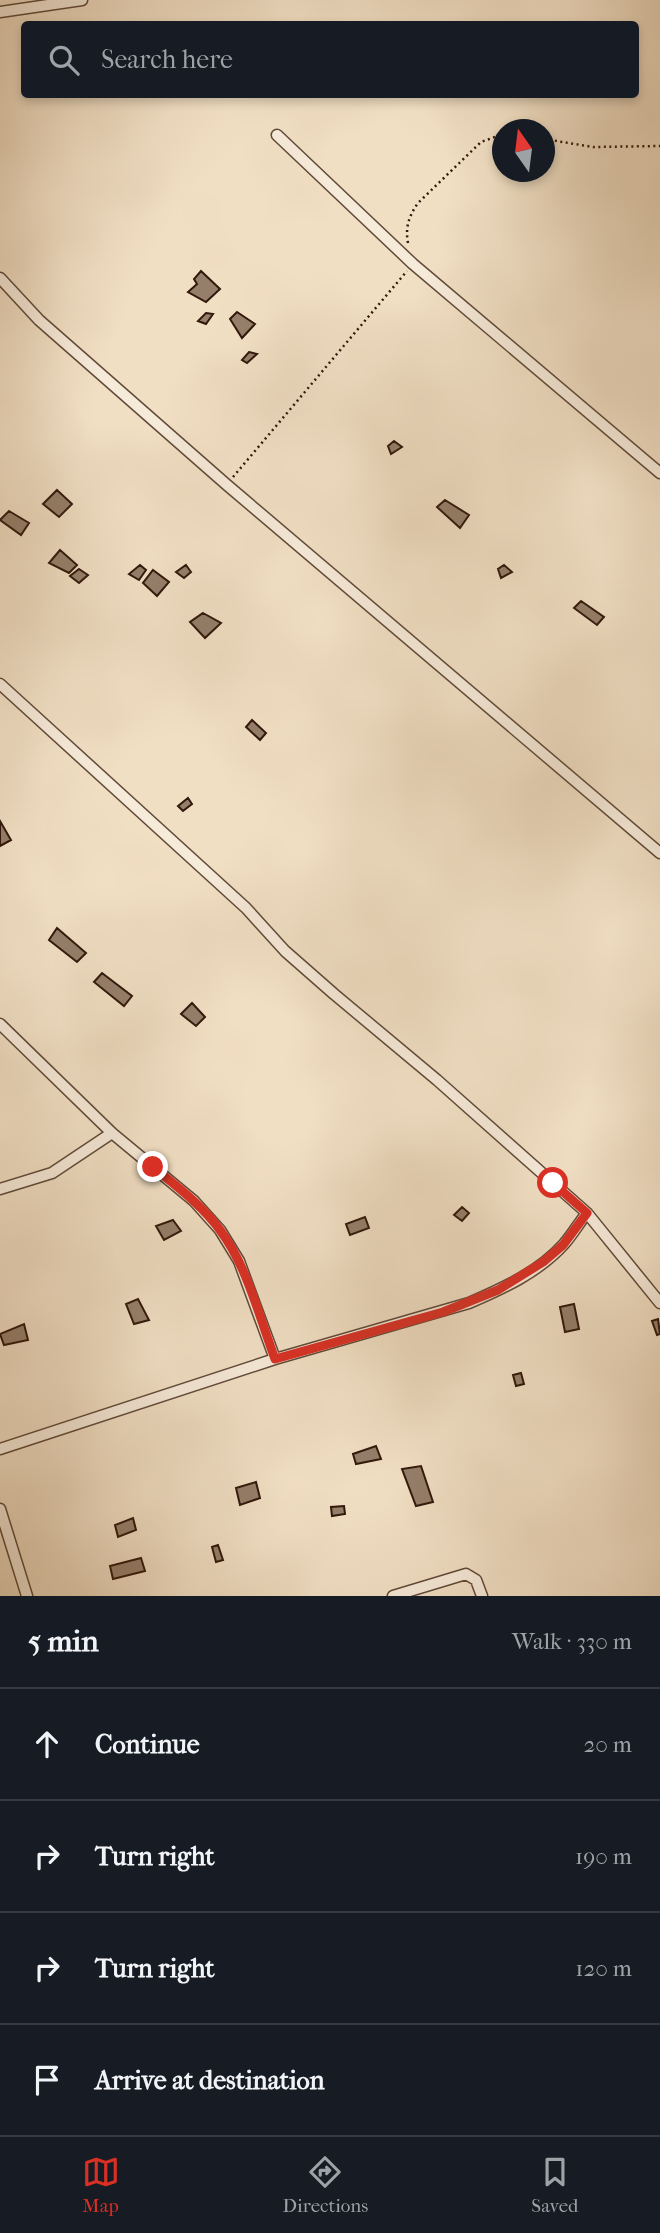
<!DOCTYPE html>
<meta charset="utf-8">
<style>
:root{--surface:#171b24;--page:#242831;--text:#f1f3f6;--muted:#9ea1a6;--line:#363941;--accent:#d93025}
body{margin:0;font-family:"IM FELL French Canon",serif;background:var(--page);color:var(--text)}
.compass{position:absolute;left:492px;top:119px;width:63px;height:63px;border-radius:50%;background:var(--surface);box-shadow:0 4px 10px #0003;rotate:346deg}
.stop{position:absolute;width:21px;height:21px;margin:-16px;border:5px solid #d93025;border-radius:50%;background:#fff}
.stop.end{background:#d93025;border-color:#fff;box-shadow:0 2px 7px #0008}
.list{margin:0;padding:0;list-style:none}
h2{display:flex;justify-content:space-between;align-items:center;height:91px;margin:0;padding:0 28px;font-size:30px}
h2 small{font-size:23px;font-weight:400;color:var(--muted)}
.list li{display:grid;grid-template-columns:46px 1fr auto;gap:21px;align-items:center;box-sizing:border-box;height:112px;padding:0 28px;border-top:2px solid var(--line)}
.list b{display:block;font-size:26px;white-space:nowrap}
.list em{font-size:23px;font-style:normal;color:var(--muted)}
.icon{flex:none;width:38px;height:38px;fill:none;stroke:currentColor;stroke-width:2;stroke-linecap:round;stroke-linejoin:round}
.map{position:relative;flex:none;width:660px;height:1596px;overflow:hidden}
.search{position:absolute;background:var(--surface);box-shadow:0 4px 10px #0003;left:21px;right:21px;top:21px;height:77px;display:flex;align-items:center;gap:18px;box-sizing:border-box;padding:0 24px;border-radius:7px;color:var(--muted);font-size:26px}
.sheet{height:539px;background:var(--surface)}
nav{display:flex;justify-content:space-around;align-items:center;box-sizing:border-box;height:98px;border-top:2px solid var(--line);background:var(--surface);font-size:19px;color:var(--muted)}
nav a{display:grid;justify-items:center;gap:4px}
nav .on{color:var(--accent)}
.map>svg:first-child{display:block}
</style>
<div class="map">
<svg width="660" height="1596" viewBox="0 0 660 1596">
<rect width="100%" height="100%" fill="#f1dfc4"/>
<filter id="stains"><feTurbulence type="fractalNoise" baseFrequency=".00286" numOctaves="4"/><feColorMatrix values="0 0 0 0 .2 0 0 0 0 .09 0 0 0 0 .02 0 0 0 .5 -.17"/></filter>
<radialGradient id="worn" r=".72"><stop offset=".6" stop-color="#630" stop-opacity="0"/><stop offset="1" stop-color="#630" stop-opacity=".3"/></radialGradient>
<path fill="#957f6b" stroke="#31180b" stroke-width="2" d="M201 271 220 289 206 302 188 292 197 284 194 279Z
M237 312 255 324 242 338 230 319Z
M206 313 213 314 206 324 198 321Z
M249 352 257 354 247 363 242 360Z
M394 441 402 447 391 454 388 446Z
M57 490 72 504 59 517 43 504Z
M445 500 469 515 460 528 437 507Z
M9 511 29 523 21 535 0 520Z
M60 550 77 565 69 573 49 563Z
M140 565 146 570 139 580 129 574Z
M186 565 191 572 184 578 176 572Z
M504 565 512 572 501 578 498 569Z
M79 569 88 575 79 583 70 576Z
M153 570 169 582 157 596 143 583Z
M581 601 604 617 597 625 574 608Z
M203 613 221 623 205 638 190 622Z
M252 720 266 733 260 740 246 727Z
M188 798 192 804 183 811 178 806Z
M0 821 11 840 0 846Z
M57 928 86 953 77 962 49 940Z
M102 973 132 996 124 1006 94 982Z
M192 1003 205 1017 196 1026 181 1014Z
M462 1207 469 1213 462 1221 454 1215Z
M365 1217 369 1228 350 1235 346 1224Z
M173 1220 181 1231 164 1240 156 1226Z
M138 1299 149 1320 134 1324 126 1304Z
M574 1304 579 1329 565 1332 560 1307Z
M658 1319 660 1334 657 1335 652 1321Z
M24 1324 28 1340 4 1345 0 1334Z
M521 1373 524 1384 516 1386 513 1375Z
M376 1446 381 1459 356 1464 353 1454Z
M421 1466 433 1502 416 1506 402 1469Z
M256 1482 260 1498 240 1505 236 1488Z
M344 1506 345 1514 332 1516 331 1507Z
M133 1518 136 1530 118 1537 115 1525Z
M218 1545 223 1560 216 1562 212 1547Z
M141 1558 145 1571 113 1579 110 1566Z"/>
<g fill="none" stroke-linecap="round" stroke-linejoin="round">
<g stroke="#614a39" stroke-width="13">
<path id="street" d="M0 12 82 0
M277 135 413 264 660 473
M0 278 39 320 227 485 660 853
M0 684 246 908 285 951 334 994 437 1080 587 1213 660 1303
M0 1024 112 1133 194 1201 220 1230 239 1261 275 1359
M0 1189 52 1173 112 1133
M0 1449 275 1359 469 1303C502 1289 539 1272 564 1244 572 1235 579 1223 587 1213
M0 1509 27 1596
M393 1596 466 1574 476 1580 482 1596"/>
</g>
<path stroke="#31180b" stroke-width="2.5" stroke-dasharray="2 3.5" stroke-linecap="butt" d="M544 139 593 147 660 146
M408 243C405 227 409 216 418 203L481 142 503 134
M233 477 407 271"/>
<use href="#street" stroke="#f6ead9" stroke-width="10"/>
</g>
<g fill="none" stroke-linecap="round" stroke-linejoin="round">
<path stroke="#d93025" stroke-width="9" d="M153 1167C176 1186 202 1205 220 1230 247 1266 259 1316 275 1359L443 1312 498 1290 543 1262 563 1245 587 1213 553 1183"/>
</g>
<rect width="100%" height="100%" filter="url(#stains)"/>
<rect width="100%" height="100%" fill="url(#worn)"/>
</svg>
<svg class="compass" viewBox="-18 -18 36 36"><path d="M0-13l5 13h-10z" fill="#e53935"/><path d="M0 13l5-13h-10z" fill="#9ea1a6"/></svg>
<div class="stop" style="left:553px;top:1183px"></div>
<div class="stop end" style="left:153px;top:1167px"></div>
<div class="search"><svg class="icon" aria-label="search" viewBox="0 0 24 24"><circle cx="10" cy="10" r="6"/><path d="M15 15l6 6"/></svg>Search here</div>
</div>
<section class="sheet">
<h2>5 min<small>Walk · 330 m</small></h2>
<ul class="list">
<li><svg class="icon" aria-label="ahead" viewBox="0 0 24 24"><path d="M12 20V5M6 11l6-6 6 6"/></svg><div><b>Continue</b></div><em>20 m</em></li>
<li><svg class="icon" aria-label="right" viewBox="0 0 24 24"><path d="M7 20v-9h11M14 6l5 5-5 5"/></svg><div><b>Turn right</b></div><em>190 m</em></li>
<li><svg class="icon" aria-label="right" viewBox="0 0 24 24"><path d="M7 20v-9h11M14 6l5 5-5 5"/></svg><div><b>Turn right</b></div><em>120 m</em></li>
<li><svg class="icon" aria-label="arrive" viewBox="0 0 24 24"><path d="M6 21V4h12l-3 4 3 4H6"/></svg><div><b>Arrive at destination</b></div></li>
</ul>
</section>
<nav>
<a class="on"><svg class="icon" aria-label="map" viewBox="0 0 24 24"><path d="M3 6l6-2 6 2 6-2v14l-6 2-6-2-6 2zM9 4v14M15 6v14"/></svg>Map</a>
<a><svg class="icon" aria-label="directions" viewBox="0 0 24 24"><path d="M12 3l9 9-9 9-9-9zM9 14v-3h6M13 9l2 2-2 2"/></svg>Directions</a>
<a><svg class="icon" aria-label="saved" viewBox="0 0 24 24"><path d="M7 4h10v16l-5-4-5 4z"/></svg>Saved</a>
</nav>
